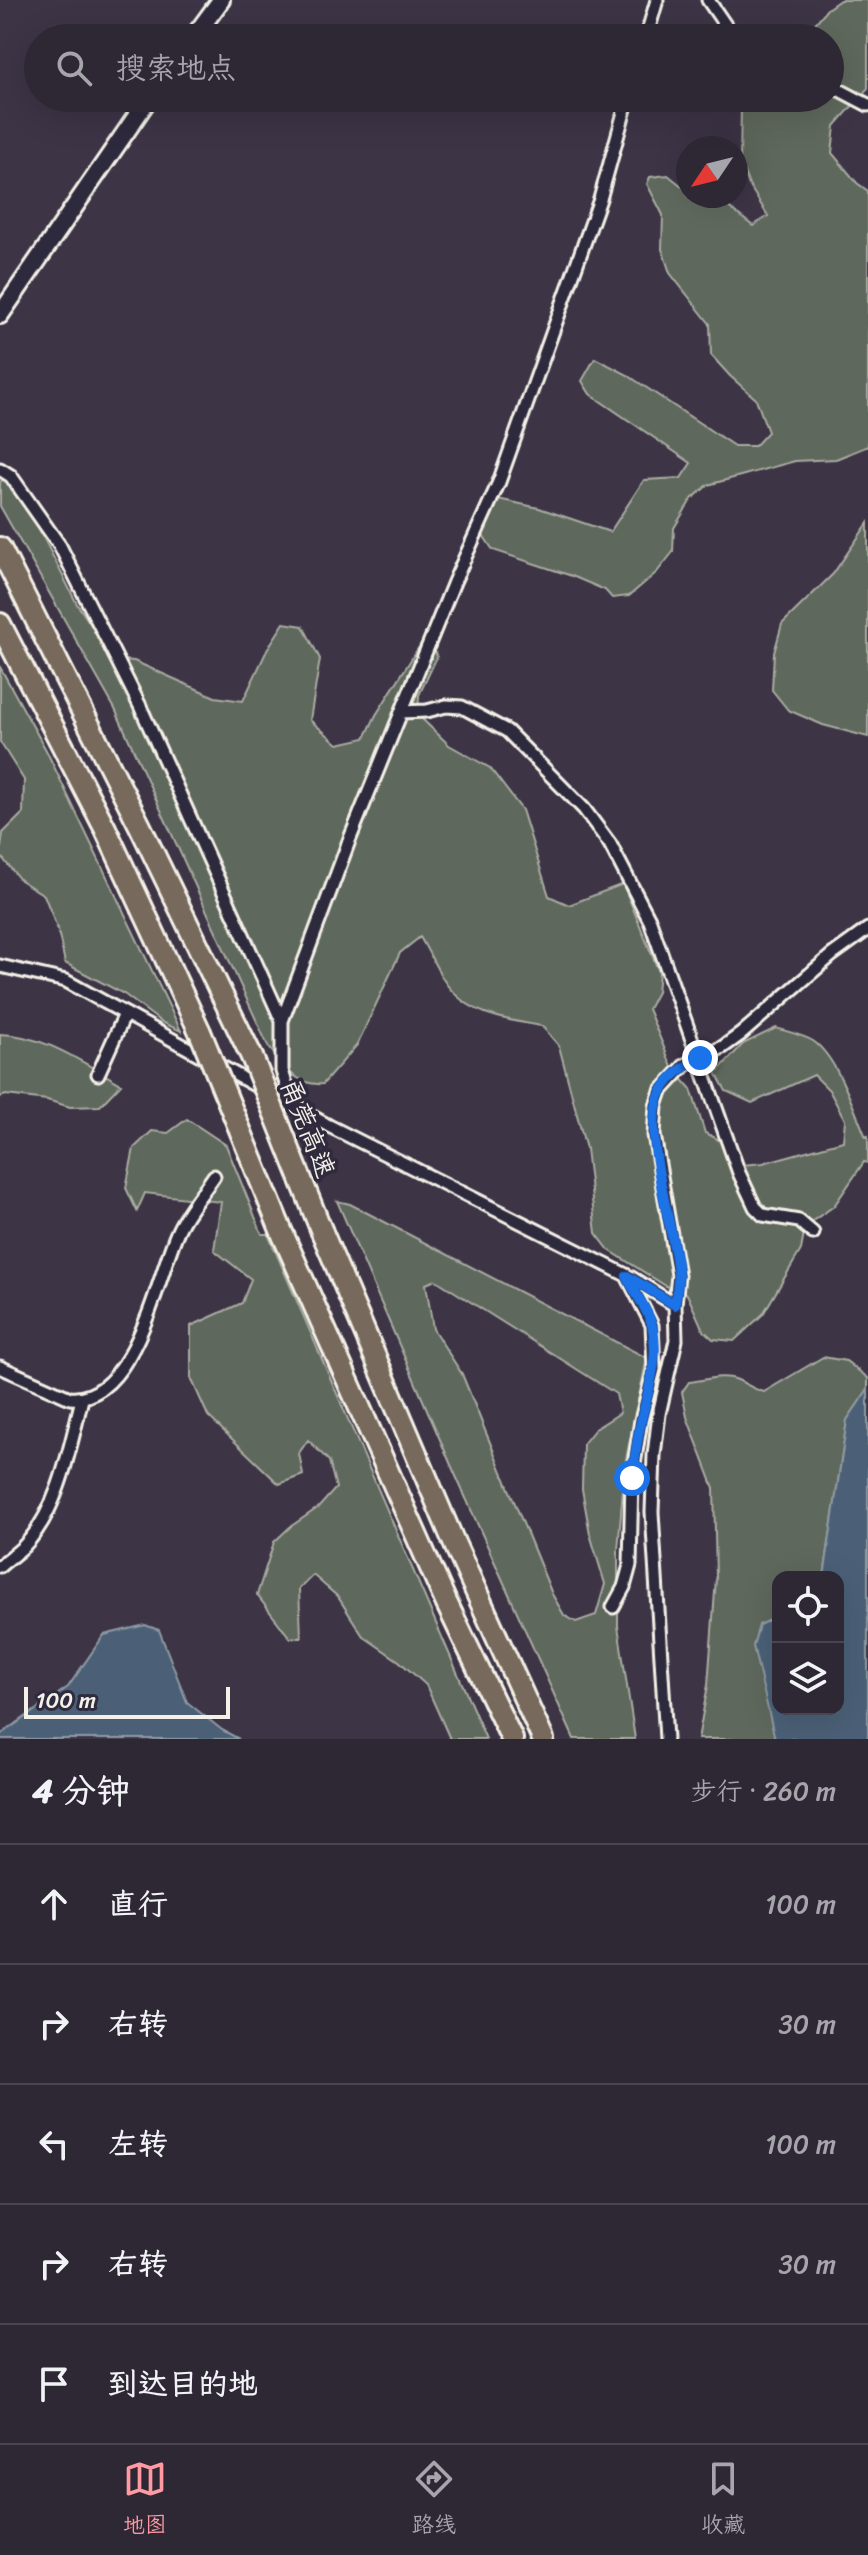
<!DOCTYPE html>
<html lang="zh">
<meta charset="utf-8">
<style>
:root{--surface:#2e2734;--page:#362f3c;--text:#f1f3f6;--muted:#a7a5ac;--line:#49444f;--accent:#ff9aa2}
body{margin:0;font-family:Sriracha,"LXGW WenKai TC",sans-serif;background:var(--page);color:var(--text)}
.controls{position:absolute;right:24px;bottom:24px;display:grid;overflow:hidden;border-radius:16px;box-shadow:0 8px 32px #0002}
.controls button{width:72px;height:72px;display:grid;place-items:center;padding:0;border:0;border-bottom:2px solid var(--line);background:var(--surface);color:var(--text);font:40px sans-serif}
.compass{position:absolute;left:676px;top:136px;width:72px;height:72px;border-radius:50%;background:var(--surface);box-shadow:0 8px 32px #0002;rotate:235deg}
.scale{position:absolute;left:24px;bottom:20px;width:206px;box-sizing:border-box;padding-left:8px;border:4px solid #f4f1e8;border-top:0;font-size:22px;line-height:28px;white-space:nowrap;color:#f4f1e8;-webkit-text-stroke:6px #2f2a3d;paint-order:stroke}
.stop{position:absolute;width:24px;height:24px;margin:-18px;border:6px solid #1a73e8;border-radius:50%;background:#fff}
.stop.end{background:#1a73e8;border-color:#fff;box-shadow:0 2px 8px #0008}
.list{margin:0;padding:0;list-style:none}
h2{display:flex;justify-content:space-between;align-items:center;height:104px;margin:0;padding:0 32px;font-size:34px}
h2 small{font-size:26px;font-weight:400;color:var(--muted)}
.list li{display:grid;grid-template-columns:52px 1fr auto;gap:24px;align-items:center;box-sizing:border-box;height:120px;padding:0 32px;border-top:2px solid var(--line)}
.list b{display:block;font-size:30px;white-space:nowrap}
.list em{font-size:26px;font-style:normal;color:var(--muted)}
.icon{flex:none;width:44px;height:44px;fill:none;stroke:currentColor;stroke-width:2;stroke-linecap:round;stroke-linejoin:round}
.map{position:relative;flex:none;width:868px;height:1739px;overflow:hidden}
.search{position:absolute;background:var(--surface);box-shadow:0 8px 32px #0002;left:24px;right:24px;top:24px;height:88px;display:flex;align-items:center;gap:20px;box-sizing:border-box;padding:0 28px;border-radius:44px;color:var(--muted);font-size:30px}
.sheet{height:704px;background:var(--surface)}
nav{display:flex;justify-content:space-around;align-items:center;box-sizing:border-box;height:112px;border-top:2px solid var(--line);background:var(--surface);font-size:22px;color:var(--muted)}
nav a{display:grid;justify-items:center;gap:4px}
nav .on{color:var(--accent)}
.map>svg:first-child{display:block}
</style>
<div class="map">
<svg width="868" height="1739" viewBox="0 0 868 1739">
<rect width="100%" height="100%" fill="#3d3446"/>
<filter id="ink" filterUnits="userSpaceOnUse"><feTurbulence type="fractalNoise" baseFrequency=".0125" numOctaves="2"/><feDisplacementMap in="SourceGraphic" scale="16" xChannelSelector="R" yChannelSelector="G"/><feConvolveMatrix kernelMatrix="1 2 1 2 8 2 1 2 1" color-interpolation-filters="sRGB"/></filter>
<g filter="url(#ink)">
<path fill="#5e685c" stroke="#a9aca2" stroke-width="2" fill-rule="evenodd" d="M840 0H868V88L835 126 832 153 857 183 868 191V446L836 459 795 461 708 485 691 500 674 528 673 552 657 572 629 596 612 598 605 590 572 576 493 550 483 535 487 515 498 499 539 508 610 532 644 480 681 478 691 463 590 394 582 381 595 358 626 374 734 446H755L768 432 756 399 730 376 711 355 710 324 670 273 662 249 663 215 647 184 650 177 668 175 688 191V196L718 199 753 226 768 216 749 185 740 162 741 105 747 98H830V38H803L827 9Z
M4 479 35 521 77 604 114 659 134 661 215 697 243 701 268 648 284 623 303 626 320 659 310 720 338 744 365 738 376 715 429 631 437 657 419 695 418 715 449 745 490 768 522 810 549 896 569 905 623 884 659 972 657 992 648 1009 672 1067 691 1089 705 1133C722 1139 731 1151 742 1165L763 1163 843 1141 845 1120 829 1090 814 1075 752 1103 726 1091 716 1073 743 1044 776 1028C788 1032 803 1035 813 1041 837 1057 854 1110 866 1137L868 1136V1163L864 1162 834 1206 811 1222 804 1234 801 1250 763 1314 734 1341 713 1339 703 1330 687 1294 666 1286 609 1250 596 1233 586 1149 559 1046 542 1026C506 1020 467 1015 445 982 436 968 429 952 420 937L400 953 357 1045 323 1084C296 1086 283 1066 268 1046L115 709 0 506V482Z
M868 523V737L823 725 788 710 772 690 774 653 782 624 833 574Z
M0 667 46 750 181 1031 161 1022 124 994 65 963 58 930 44 895 20 880 0 855 3 833 23 813 24 780 0 742Z
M0 1034C45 1035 83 1063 121 1084L100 1106 70 1107 47 1100 6 1095 0 1097Z
M187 1119 226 1145 262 1234H268L486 1739H450L426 1685 399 1661 363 1636 338 1597 313 1575 299 1589 301 1637 290 1638 257 1595 274 1542 290 1527 319 1507 336 1488 329 1461 308 1440 299 1453 303 1475 279 1484 208 1416 191 1378V1326L242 1303 251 1279 214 1250 221 1202 145 1193 137 1211 126 1188 134 1148 152 1131 168 1133Z
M337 1201 350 1204 647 1358 625 1464 618 1550V1626L635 1739H574L451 1465ZM436 1280 616 1394 620 1413 595 1429 583 1444 582 1489 590 1534 605 1584 596 1615 576 1622 564 1615 552 1594 462 1374 433 1329 426 1284Z
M823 1357 846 1361 868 1378V1389L847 1420 824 1577H778V1616L759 1625 775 1739H698L708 1685 716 1578 714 1488 687 1417 682 1392 689 1382C703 1381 722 1374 735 1379 746 1383 752 1389 764 1392Z"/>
<path fill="#4c6177" stroke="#8f9ba4" stroke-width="2" d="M868 1389V1739H775L753 1646 759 1625 778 1616V1709H838V1577H824L847 1420Z
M145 1625 159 1630 187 1702 222 1730 239 1739H0V1735L68 1687 104 1635Z"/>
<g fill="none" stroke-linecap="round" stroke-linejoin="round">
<g stroke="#f4f1e8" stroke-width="17">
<path id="street" d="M708 0 734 38
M646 38 657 0
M830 85 868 105
M0 469 11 476 60 546 140 706 282 1021
M401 712 427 711 446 706 462 707 507 731 584 809 610 844 650 921 739 1173 755 1207 763 1215 799 1221 813 1233
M0 966 66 981 329 1126 630 1277 675 1305
M98 1074 125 1014
M301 1111 288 1090 282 1071V1021L349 841 454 582 499 482 600 199 628 98
M0 1367 70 1398C134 1403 157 1278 177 1233 185 1213 202 1194 214 1176
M0 1566C8 1559 17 1553 24 1546 59 1510 70 1446 82 1399
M613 1607 624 1587 630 1565 632 1478 641 1420 654 1369 652 1325 627 1276
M666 1739 652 1512 654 1455 659 1414 676 1340 675 1305 678 1275 654 1135 656 1106 661 1091 685 1065 723 1047 741 1034 832 955 868 929"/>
</g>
<g stroke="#f4f1e8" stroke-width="22">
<path id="secondary" d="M193 38 221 0
M0 315 149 98"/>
</g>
<g stroke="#f4f1e8" stroke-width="26">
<path id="highway" d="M0 548 140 826 252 1057
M0 624 105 828 200 1032
M322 1232 455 1545 543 1739
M283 1235 446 1602 512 1739"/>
</g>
<use href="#street" stroke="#2f2a3d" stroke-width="11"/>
<use href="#secondary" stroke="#2f2a3d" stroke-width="16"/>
<use href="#highway" stroke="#77695c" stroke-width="20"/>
<g stroke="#f4f1e8" stroke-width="26" stroke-linecap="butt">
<path id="highway-bridge" d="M200 1032 283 1235
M252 1057 322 1232"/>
</g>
<use href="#highway-bridge" stroke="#77695c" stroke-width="20"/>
</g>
</g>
<g fill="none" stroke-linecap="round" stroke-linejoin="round" filter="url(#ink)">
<path stroke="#1a73e8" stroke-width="10" d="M632 1478C635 1458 637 1437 642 1417 649 1387 660 1357 652 1325 647 1307 634 1293 627 1276L675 1305C676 1295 679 1284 678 1274 675 1226 638 1131 662 1090 671 1075 685 1066 700 1058"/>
</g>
<g text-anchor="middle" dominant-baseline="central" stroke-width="7" stroke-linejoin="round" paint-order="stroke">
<g font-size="26" fill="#f4f1e8" stroke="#2f2a3d">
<text transform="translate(308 1128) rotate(68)">甬莞高速</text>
</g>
</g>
</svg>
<div class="controls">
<button><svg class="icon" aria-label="locate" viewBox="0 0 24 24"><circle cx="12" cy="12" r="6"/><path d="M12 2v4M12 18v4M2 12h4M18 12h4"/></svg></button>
<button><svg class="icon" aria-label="layers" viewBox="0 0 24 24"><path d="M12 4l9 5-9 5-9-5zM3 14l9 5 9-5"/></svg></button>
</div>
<svg class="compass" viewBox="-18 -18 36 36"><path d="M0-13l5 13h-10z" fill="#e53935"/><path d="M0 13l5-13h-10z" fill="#a7a5ac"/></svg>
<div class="scale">100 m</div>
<div class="stop" style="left:632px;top:1478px"></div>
<div class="stop end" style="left:700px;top:1058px"></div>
<div class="search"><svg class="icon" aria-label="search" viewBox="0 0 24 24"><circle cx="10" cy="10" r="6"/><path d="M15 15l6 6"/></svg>搜索地点</div>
</div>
<section class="sheet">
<h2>4 分钟<small>步行 · 260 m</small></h2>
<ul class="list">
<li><svg class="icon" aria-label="ahead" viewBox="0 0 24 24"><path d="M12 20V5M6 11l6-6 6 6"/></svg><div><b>直行</b></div><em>100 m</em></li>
<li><svg class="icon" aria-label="right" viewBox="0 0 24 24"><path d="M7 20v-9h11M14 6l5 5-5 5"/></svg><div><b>右转</b></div><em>30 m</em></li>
<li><svg class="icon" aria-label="left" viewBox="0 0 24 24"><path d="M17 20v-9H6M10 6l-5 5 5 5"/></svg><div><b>左转</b></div><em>100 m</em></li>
<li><svg class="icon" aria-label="right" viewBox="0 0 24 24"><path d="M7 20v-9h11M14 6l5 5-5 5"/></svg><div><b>右转</b></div><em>30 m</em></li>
<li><svg class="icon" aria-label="arrive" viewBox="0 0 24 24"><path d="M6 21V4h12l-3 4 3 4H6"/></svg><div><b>到达目的地</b></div></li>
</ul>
</section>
<nav>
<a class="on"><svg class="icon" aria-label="map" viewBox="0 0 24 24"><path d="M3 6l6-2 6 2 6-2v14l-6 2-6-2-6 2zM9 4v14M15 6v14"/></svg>地图</a>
<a><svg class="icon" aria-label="directions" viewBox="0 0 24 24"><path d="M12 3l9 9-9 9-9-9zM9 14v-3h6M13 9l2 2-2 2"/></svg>路线</a>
<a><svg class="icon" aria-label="saved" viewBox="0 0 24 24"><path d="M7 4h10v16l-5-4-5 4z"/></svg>收藏</a>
</nav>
